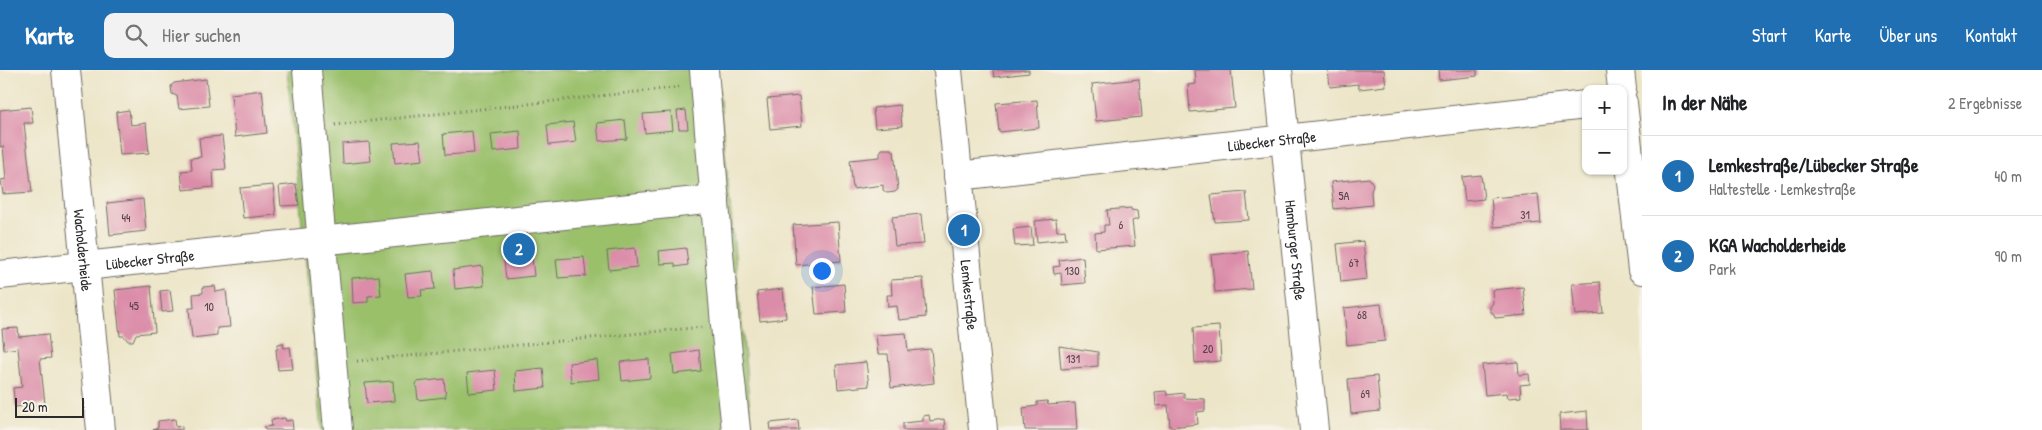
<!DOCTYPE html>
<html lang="de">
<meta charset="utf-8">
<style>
:root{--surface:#fff;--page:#f2f2f2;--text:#202124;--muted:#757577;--line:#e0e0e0;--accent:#1f6fb2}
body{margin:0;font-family:"Patrick Hand",sans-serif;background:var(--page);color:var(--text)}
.controls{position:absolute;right:15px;top:15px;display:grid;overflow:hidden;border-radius:10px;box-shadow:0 1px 4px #0004}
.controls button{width:45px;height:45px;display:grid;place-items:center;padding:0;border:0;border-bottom:1px solid var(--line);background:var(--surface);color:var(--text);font:25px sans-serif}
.scale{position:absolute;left:15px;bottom:12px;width:69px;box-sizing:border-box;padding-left:5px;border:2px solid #2b2b2b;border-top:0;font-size:14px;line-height:18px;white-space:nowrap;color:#2b2b2b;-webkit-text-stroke:4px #f7f3e8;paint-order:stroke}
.you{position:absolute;left:821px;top:200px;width:18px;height:18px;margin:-12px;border:4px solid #fff;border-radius:50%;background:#1a73e8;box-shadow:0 0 0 8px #1a73e833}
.badge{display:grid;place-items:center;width:32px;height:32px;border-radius:50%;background:var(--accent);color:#fff;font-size:16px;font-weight:700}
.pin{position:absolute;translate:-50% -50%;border:2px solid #fff;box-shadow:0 1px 5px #0006}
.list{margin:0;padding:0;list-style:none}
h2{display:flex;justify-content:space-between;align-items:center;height:65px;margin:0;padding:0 20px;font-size:21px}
h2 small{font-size:16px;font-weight:400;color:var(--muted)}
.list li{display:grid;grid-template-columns:32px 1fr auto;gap:15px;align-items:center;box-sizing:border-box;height:80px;padding:0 20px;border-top:1px solid var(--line)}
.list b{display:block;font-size:19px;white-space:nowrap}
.list p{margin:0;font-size:16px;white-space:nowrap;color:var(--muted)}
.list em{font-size:16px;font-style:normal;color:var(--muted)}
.icon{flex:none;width:28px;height:28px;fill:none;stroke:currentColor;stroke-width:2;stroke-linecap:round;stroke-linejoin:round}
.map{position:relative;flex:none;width:1642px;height:360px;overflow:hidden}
header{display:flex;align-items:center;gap:30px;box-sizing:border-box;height:70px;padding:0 25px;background:var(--accent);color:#fff}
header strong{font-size:24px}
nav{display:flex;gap:28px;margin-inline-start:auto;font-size:18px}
.search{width:350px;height:45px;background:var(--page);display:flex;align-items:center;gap:12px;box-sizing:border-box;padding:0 18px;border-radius:10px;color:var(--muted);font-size:19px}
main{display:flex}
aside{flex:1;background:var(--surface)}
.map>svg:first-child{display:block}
</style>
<header>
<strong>Karte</strong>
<div class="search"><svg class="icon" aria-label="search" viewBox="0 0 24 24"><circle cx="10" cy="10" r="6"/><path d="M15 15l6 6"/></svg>Hier suchen</div>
<nav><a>Start</a><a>Karte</a><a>Über uns</a><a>Kontakt</a></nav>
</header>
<main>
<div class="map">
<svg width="1642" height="360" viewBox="0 0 1642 360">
<rect width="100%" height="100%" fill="#f7f3e8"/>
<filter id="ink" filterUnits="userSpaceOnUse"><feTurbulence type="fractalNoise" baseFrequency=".02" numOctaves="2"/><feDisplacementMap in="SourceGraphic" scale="10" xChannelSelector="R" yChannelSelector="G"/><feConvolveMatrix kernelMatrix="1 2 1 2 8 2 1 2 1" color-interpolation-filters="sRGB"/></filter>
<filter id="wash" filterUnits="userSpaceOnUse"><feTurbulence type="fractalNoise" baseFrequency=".0096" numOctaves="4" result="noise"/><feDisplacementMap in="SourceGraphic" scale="20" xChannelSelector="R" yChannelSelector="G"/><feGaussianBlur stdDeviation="1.12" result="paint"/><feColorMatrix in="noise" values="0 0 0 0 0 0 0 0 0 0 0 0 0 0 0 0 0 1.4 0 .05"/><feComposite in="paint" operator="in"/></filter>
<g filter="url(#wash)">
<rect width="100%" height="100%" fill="#ece5c8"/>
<path fill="#9ac06b" stroke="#62764b" d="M287 0H717L752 360H322Z"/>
<g id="blocks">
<path fill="#db8ca8" d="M993 0H1029V3L994 7Z
M1195 0H1231L1235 38 1190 42 1188 15 1196 14Z
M1328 0H1384L1386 16 1359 19 1358 14 1330 17Z
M1438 0H1477V6L1439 10Z
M206 9 209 36 179 39 177 26 172 24 171 16 174 13Z
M1139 9 1142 47 1096 51 1092 14Z
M262 20 267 63 235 67 231 24Z
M799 26 802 56 770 59 767 29Z
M1037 30 1039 58 999 62 996 33Z
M900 35 902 56 875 58 873 38Z
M31 37 33 53H24L32 122 3 124 1 110 6 109 3 76 0 77V40Z
M129 40 131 55 146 53 149 83 120 85 116 42Z
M686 40 688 59H679L677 41Z
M671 42 673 60 645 63 643 44Z
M625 50 627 69 599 71 597 53Z
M573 52 576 72 549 75 547 55Z
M472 61 474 83 445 85 443 64Z
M520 61 521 79 493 82 491 64Z
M222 66 226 99 213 100 214 117 183 120 181 101 192 100 191 88 201 87 199 68Z
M420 71 423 90 395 93 393 73Z
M369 72 371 91 343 94 342 74Z
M882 79H891L894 81 898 119 895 122 887 123 883 120V115L853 119 850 90 880 87V83Z
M1481 105 1484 129 1465 131 1462 107Z
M1369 108 1373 114 1371 122 1372 135 1334 139 1331 112Z
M296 114 299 135 281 136 279 116Z
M273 115 276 145 243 148 240 118Z
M1246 122 1249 150 1215 152 1211 125Z
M1538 124 1541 153 1494 157 1491 128Z
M143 129 146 161 110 165 107 133Z
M1131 138V140L1137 141 1138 149 1132 151 1135 176 1096 179 1095 163 1104 162V155H1109L1107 140Z
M921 144 924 174 895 176 892 147Z
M1056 149 1057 161 1065 160 1066 169 1037 172 1035 151Z
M838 152 841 191 796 195 793 155Z
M1031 157 1033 175 1015 176 1013 159Z
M1363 171 1367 209 1341 212 1337 174Z
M635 178 637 197 609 200 607 181Z
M686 178 688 195 675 197V193L660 194 659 181Z
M1248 181 1252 219 1215 222 1211 185Z
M584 187 586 206 558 208 556 189Z
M1083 187 1085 213 1062 215 1061 203 1054 204 1053 197 1060 196 1059 190Z
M532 188 534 206 506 209 504 191Z
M482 196 484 216 455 219 453 200Z
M433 201 435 219 421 220 422 226 408 227 405 204Z
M379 206 381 225 368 226V232L353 233 352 208Z
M923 208 926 247 899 250 897 236 888 237 887 225H892L891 210Z
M1600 212 1603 243 1575 245 1572 214Z
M844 214 846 242 816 244 813 217Z
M151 216 155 262 136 264 133 271H128L124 266H120L115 220Z
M215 216 216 222 226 220 230 257 217 258V265L192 268 189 238H194L193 224 203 223V217Z
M1523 217 1526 245 1495 248 1494 244 1490 241V237L1493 233 1492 220Z
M783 219 786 248 760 251 757 222Z
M170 220 173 241 162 242 160 221Z
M1381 234 1385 271 1347 275 1344 238Z
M1219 256 1221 291 1195 293 1193 258Z
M18 258 19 267 48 264 51 288 40 289 45 334 15 337 13 318 22 317 18 278 4 280 2 259Z
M906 263 908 281 931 279 934 313 891 318 888 284H878L876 265Z
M283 273 284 278 290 277 293 299 278 300 276 279H278V274Z
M1059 276 1098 282V296L1061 299Z
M699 280 701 301 674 304 672 284Z
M649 289 650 308 622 311 620 292Z
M597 290 599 309 571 312 569 293Z
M866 292 869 316 838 319 836 295Z
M1518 292 1519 305 1529 304 1530 314 1520 315 1521 327 1508 328 1507 323 1485 325 1482 295Z
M543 298 545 318 516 321 515 301Z
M495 300 497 320 469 323 467 303Z
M1377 306 1380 341 1351 344 1348 309Z
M444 309 446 327 418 330 416 312Z
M393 311 394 331 367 333 365 313Z
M1166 321 1167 325 1184 323V328L1205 329V341L1197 342 1198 354 1170 357 1168 335 1156 336 1155 322Z
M1047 331 1048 335 1075 333 1077 360H1025L1023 338 1037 336V332Z
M1587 341 1588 360H1560L1559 344Z
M929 345 930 351 944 349 945 360H903V353L923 351V346Z
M285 348 286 351 292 350 293 360H265L264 357 272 356 271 350Z
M175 349 176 357 182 356V360H153L158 358V351Z
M798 350 799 360H771L770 353Z"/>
</g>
</g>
<g filter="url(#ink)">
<use href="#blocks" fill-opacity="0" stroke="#6f6c62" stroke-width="1"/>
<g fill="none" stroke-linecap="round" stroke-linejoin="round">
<g stroke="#6f6c62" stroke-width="30">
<g id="minor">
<path id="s1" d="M66 0 101 360"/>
<path d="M307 0 338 360"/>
<path d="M704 0 725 255 736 360"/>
<path id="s2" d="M948 0 983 360"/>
<path id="s3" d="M1278 0 1314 360"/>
<path d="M1620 0 1622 19"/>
<path d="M1623 33 1642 200"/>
<path id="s4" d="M958 106 1586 35"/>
<path id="s5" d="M0 205 715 129"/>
</g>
</g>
<path stroke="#6f6c62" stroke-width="3" stroke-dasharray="1 4" stroke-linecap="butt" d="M335 55 682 17
M357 291 702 257"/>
<use href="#minor" stroke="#fff" stroke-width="28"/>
</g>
</g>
<g text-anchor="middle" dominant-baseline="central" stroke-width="4.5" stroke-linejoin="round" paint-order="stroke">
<g font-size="12" fill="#57434a">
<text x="1344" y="125">5A</text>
<text x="1525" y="144">31</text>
<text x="126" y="147">44</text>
<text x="1121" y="154">6</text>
<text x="1354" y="192">67</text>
<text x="1072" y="200">130</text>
<text x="134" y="235">45</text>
<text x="209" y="236">10</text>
<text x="1362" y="244">68</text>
<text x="1208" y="278">20</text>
<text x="1073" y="288">131</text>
<text x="1365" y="323">69</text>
</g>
<g font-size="15" fill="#2b2b2b" stroke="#f7f3e8">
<text stroke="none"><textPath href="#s4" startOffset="316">Lübecker Straße</textPath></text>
<text stroke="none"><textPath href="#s1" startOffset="181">Wacholderheide</textPath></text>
<text stroke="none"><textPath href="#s3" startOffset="181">Hamburger Straße</textPath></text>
<text stroke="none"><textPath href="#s5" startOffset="151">Lübecker Straße</textPath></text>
<text stroke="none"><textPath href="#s2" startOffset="226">Lemkestraße</textPath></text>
</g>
</g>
</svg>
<div class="controls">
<button>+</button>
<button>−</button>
</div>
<div class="scale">20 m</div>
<div class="you"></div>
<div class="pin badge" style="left:964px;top:160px">1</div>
<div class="pin badge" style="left:519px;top:179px">2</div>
</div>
<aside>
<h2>In der Nähe<small>2 Ergebnisse</small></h2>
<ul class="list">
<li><span class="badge">1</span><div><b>Lemkestraße/Lübecker Straße</b><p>Haltestelle · Lemkestraße</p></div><em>40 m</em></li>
<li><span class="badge">2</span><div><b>KGA Wacholderheide</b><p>Park</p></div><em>90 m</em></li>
</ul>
</aside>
</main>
